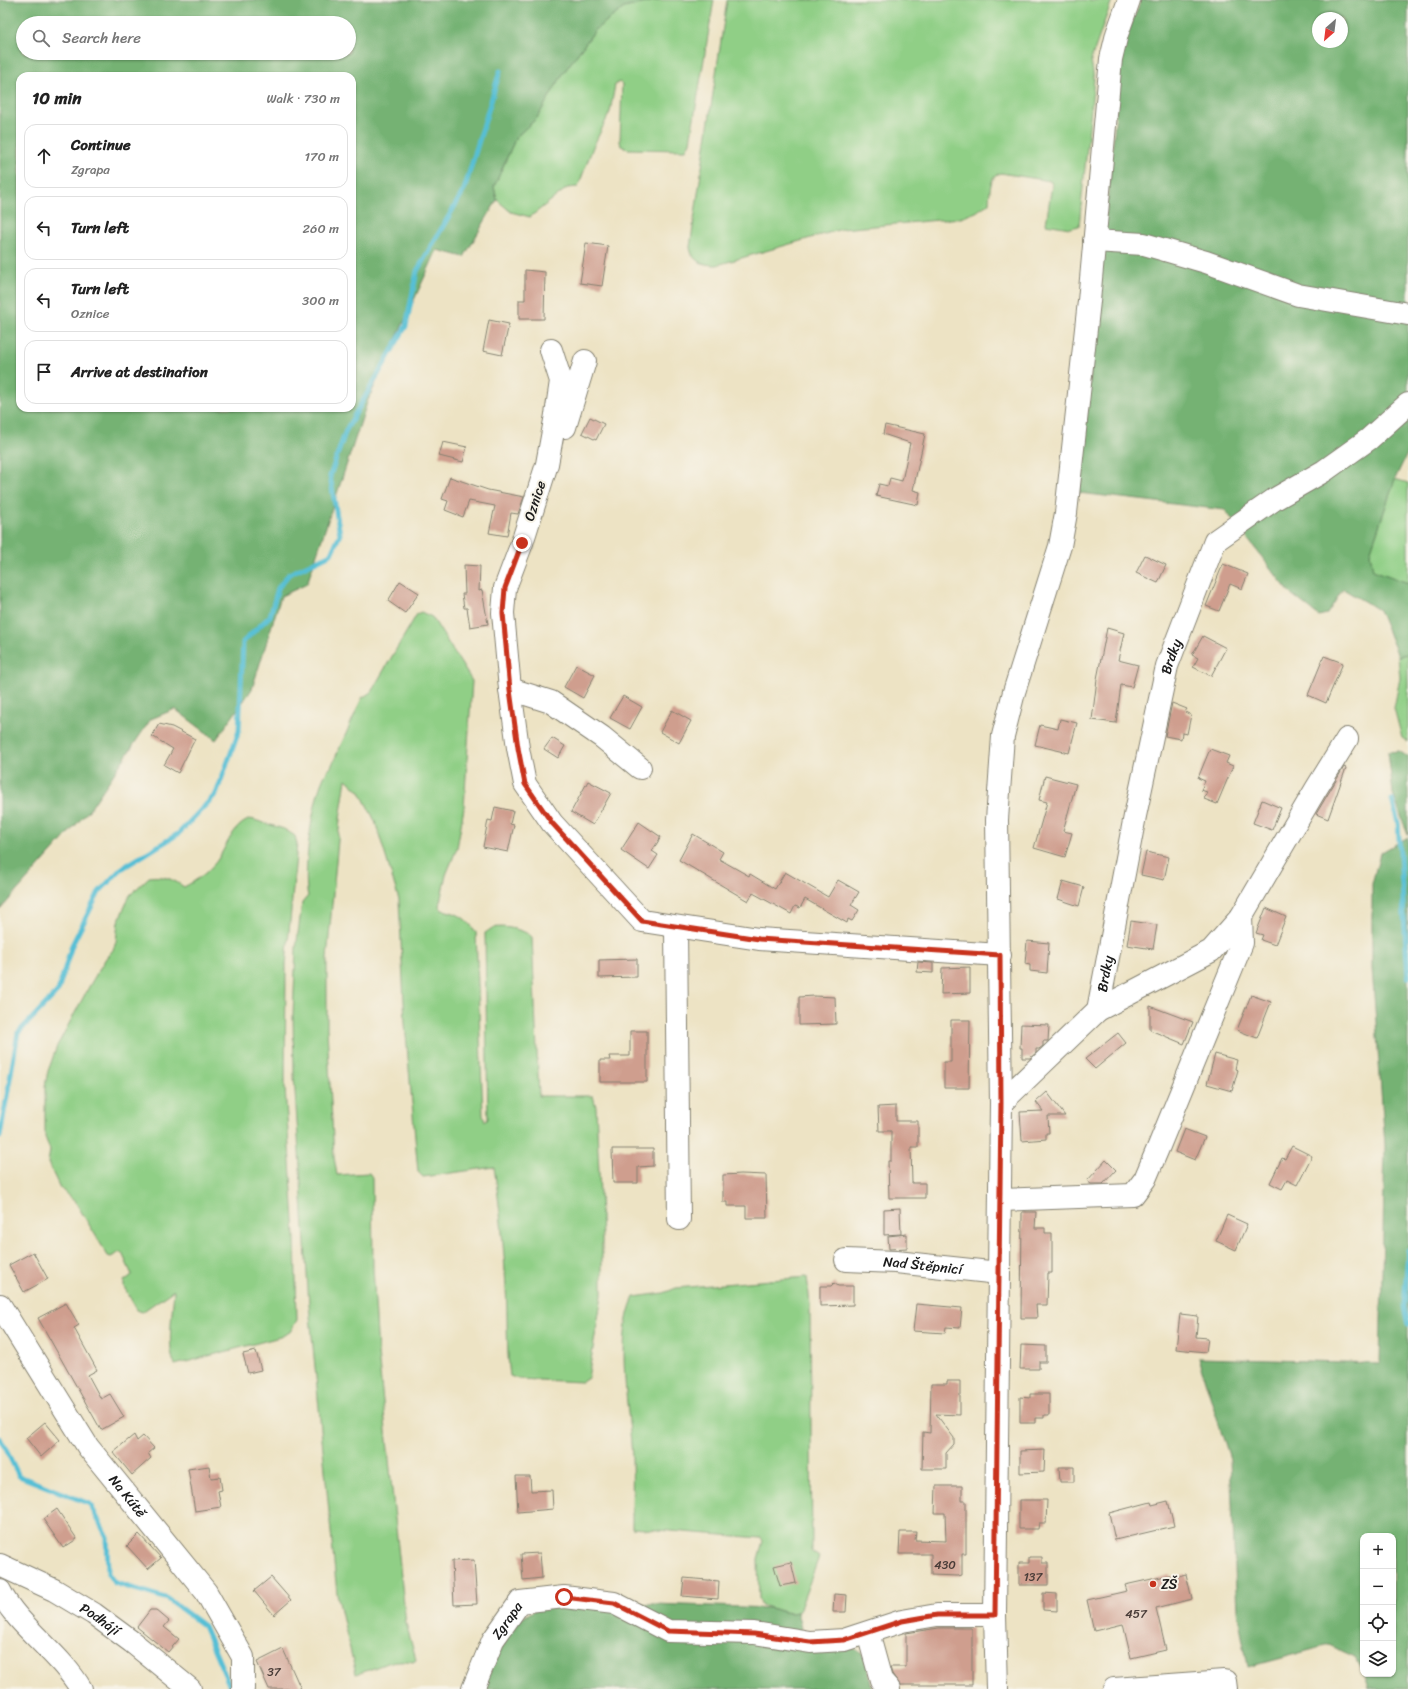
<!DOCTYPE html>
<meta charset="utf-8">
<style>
:root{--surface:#fff;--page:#f2f2f2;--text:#222;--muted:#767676;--line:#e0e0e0}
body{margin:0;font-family:Sriracha,sans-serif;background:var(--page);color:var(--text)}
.controls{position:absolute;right:12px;bottom:12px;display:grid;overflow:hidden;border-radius:8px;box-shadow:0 1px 3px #0004}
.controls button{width:36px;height:36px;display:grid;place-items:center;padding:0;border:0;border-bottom:1px solid var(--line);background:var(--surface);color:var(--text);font:20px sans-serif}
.compass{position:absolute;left:1312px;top:12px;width:36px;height:36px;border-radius:50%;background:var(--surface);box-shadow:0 1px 3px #0004;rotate:208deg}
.stop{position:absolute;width:12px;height:12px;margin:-9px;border:3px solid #c8321e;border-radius:50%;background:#fff}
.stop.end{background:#c8321e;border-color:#fff;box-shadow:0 1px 4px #0008}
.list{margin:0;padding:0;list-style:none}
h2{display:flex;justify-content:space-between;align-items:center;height:52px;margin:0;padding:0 16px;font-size:17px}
h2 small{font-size:13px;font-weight:400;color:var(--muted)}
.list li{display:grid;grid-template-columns:26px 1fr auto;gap:12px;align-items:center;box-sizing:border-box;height:64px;margin:0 8px 8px;padding:0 8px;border:1px solid var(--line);border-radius:12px}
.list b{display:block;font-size:15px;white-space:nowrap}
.list p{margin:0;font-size:13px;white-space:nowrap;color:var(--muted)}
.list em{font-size:13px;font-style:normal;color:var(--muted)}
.icon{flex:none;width:22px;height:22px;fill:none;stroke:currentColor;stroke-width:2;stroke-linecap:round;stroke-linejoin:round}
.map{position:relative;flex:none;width:1408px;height:1689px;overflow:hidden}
.search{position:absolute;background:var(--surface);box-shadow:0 1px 3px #0004;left:16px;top:16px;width:340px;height:44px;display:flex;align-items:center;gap:10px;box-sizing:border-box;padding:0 14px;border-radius:22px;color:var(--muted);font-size:15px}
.panel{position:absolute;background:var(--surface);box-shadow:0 1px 3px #0004;left:16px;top:72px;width:340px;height:340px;border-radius:12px}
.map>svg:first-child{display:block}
</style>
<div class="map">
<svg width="1408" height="1689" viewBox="0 0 1408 1689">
<rect width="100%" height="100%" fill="#f7f3e8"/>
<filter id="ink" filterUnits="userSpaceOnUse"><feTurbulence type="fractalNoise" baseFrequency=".025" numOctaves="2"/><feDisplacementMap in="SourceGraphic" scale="8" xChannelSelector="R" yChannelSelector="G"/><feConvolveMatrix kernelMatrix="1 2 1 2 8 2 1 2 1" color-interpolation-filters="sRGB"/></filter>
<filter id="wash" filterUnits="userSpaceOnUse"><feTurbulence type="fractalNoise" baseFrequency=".012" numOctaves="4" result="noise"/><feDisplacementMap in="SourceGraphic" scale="16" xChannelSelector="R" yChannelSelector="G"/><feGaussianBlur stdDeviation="0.9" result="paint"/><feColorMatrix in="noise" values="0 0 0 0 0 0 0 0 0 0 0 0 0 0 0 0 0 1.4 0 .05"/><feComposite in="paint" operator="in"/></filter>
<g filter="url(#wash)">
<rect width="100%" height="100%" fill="#ede3c4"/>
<path fill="#90cf86" stroke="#567651" d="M658 0H714L690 142 686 150 628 149 621 146 620 141 622 84 619 82 615 85 610 112 593 147 578 187 567 188 530 217 511 212 497 200 494 187 516 137 537 118 564 72 596 29 624 8Z
M727 0H1112L1091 60 1094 79 1079 226 1070 228 1046 224 1052 184 1050 181 1001 173C989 176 990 192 989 203L976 212 960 218 842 229 717 265C703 265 692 262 690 247Z
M1395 479 1408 483V583L1372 570 1370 553Z
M421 612 432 617 472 681 464 808 457 848 446 875 439 906 442 910C459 913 466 918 476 932L483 1115 485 1122 488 1119 485 933C487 932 490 929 493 928 503 925 526 930 532 937L539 1096H593L596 1107 602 1238V1295L588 1378 582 1382 518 1379 510 1376C506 1347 508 1318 506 1288 504 1248 500 1207 494 1167L423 1177 418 1172 405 1023 399 900 375 821 360 792 346 779 340 819 327 958V1029L334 1157 337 1175 369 1173 372 1177 373 1267 378 1353 402 1586 406 1623 416 1660 413 1662C390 1657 377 1669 356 1674L337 1594 309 1305 294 1076 293 1014 296 948 302 903 308 896C302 875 313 781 331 767L362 698 371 692 417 614Z
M1408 654V742L1402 738 1394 708 1400 678 1398 656Z
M251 819 284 829 295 836 297 844 286 965 285 1088 295 1235 297 1320 290 1332 280 1337 175 1365C166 1348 173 1310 174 1290L142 1312 137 1310 124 1287V1281L132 1275 122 1253 120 1252 111 1257 108 1256 76 1203 60 1188 48 1163 50 1150 45 1137V1086L48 1071 57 1046 90 985 106 958 113 950 116 942 118 922 130 895 149 877C163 875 173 879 184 887 197 880 206 874 216 862 227 847 232 825 251 819Z
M807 1277 810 1304 812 1552 819 1557 799 1611 793 1613 784 1612 761 1605 759 1598 758 1559 763 1541 761 1538 632 1528C632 1505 633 1481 632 1458 630 1412 614 1338 634 1297L664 1293 676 1288Z"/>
<path fill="#74b273" stroke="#486748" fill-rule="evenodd" d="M0 0H658L624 8 596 29 564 72 537 118 516 137 494 187 497 200 464 257 437 250 368 400 307 584 281 596 252 689 216 740 175 709 151 719 90 809 0 910ZM23 23H349V53H23ZM20 76H352V408H20Z
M1141 0H1408V452L1395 479 1370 553 1373 570 1408 583V654L1398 656 1379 610 1343 589 1327 614 1319 616 1290 593 1225 510 1079 493 1121 61 1127 36ZM1318 18H1342V42H1318Z
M1399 751 1408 757V835L1393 794 1388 752Z
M1408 837V1689H1369L1364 1674H1393V1536H1363V1671L1355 1657 1329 1645 1248 1667 1237 1611 1230 1460 1198 1358 1380 1363 1385 1145 1372 968V884L1380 853Z
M567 1601 770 1608C778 1610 789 1615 797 1612L806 1649C824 1648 859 1639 866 1661 869 1670 870 1680 872 1689H482L511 1626 543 1604Z"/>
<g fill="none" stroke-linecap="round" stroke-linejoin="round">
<path stroke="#57bfd5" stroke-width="5" d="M1392 800 1398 823 1408 977
M0 1136 18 1033 58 991 72 945 99 892 121 869 178 834 216 794 239 731 243 642 270 616 278 588 289 574 331 554 340 534 330 476 346 430 406 326 417 271 464 190 500 71
M1408 1251 1404 1306 1408 1325
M0 1438 19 1476 90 1504 107 1537 108 1574 115 1583 168 1599 204 1626 231 1689"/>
</g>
<g id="blocks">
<path fill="#cf9e8e" d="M586 243 608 246 602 286 580 283Z
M525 270 545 272 544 319H519V300H525Z
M489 320 509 324 502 355 483 351Z
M590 417 604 424 596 440 582 433Z
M885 425 925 434 913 490 920 492 918 505 876 496 879 484 888 486 890 478 902 481 910 443 883 434Z
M443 442 467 447 463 462 439 456Z
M450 477 488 490 524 497 518 514 511 513 507 536 489 533 495 506 469 501 463 517 445 510 448 501 442 499Z
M1145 555 1166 565 1158 583 1136 573Z
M1223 564 1248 574 1242 589 1230 584 1219 611 1206 606Z
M464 565 480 566 479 591 482 590 488 624 470 627 467 608H464L462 594H465Z
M400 581 419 593 405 613 388 601Z
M1107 628 1124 633 1118 660 1138 665 1132 687 1121 685 1116 723 1092 720 1097 679Z
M1203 636 1226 648 1211 676 1193 667 1198 658 1192 655Z
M1324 656 1343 663 1326 703 1308 695Z
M576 665 595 675 583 698 564 687Z
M623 696 642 707 630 729 610 718Z
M1172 703 1187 709 1185 712 1191 715 1187 734 1182 733 1181 739 1165 736Z
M672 710 691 721 679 743 660 732Z
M1060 719 1077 723 1069 753 1035 745 1040 725 1058 729Z
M159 724 172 727 195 739 178 773 164 765 173 749 152 736Z
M552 738 565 746 558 758 544 749Z
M1210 749 1229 756 1226 763 1233 766 1217 804 1204 799 1207 792 1201 790 1205 781 1198 778Z
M1344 767 1346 768 1328 819 1316 814Z
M1045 776 1076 784 1063 831 1072 833 1065 857 1034 848 1047 802 1039 800Z
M588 781 611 793 593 825 571 812Z
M1262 800 1281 808 1272 830 1253 823Z
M495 807 513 811 510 824 514 825 508 852 483 847 488 820 492 821Z
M639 822 661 837 652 851 658 855 649 869 621 850Z
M693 834 723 852 719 859 749 876 750 874 775 889 785 872 828 897 838 880 859 892 851 905 859 910 852 921 848 919 847 923 805 899 800 908 795 906 791 914 753 893 748 901 679 860Z
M1146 852 1169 857 1164 880 1141 875Z
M1063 881 1084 887 1079 906 1058 899Z
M1266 908 1286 917 1275 945 1261 940 1263 935 1256 933Z
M1131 921 1157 925 1153 949 1127 945Z
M1027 941 1049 943 1047 973 1030 971V965L1025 964Z
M637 959V977L599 978V960Z
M918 962 933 963V973L917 972Z
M970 967V993L941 994 942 968Z
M1251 995 1271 1002 1257 1038 1237 1030Z
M814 996 835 997 836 1024 799 1025V997Z
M1150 1006 1193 1022 1184 1044 1150 1030Z
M951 1020H970L969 1088H944V1062H951Z
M1021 1024 1049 1025 1048 1041H1043V1046L1039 1049H1036V1053L1030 1058H1022V1048H1020Z
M630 1031H647V1082H600V1060H610L609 1056H630Z
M1118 1033 1126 1043 1095 1069 1085 1059Z
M1215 1054 1237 1060 1235 1069 1238 1070 1232 1091 1207 1084Z
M1047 1092 1065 1116H1048L1049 1133H1046V1139L1022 1141 1020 1112 1043 1111 1036 1102Z
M896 1106V1121H918V1147H911L912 1183H925V1198H889L888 1161H891V1131H879L878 1107Z
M1184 1129 1205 1137 1195 1160 1175 1152Z
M1292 1146 1312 1156 1297 1185 1287 1180 1282 1189 1270 1183 1282 1158 1285 1159Z
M612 1149H653V1166L638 1167V1183H613Z
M1106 1160 1116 1170 1103 1184H1091L1087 1181Z
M741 1174 766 1175 767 1218H746V1206H727V1202H723V1175Z
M900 1208 901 1234 884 1235V1209Z
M1022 1212H1036L1035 1228H1045V1233H1052V1273H1048L1047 1305H1036L1037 1318H1021Z
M1227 1215 1247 1224 1236 1250 1216 1241Z
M907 1234V1248L889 1249 888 1236Z
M33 1252 48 1279 24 1292 9 1265Z
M834 1283 838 1286H853V1305L820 1306V1286H831Z
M66 1303 79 1325 74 1328 97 1370 88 1375 101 1399 110 1394 124 1417 101 1430 38 1318Z
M916 1304 962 1308 960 1328 946 1327 945 1333 913 1331Z
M1180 1314 1198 1316 1196 1337 1208 1338 1206 1352 1176 1349Z
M1021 1345 1046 1346V1362H1039V1369H1020Z
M256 1351 261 1370 248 1373 243 1354Z
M947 1381H960V1415L936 1414 954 1438V1444L946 1453V1469H922L923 1432 930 1433 931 1384H947Z
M1030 1394H1049V1415H1044V1418H1035V1423H1020V1397L1030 1398Z
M45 1422 60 1440 41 1457 26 1438Z
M134 1435 137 1441 143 1436 154 1448 148 1453 151 1458 132 1475 113 1452Z
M1045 1450 1044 1472 1020 1473V1451Z
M209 1466 211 1478 220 1477 222 1490 218 1491 221 1507 195 1511 188 1469Z
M1059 1467H1074V1482H1060Z
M516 1476H530L531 1491 552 1490 553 1509 518 1512Z
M936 1486H962V1501H966V1554H962V1575L958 1576 931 1575V1554H899L900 1532H916L915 1540 946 1541 945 1513H935Z
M1019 1500H1047L1046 1523H1039L1038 1529H1019Z
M1168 1501 1174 1526 1115 1540 1109 1513 1151 1502 1152 1505Z
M57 1509 77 1539 63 1548 43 1519Z
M139 1534 161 1558 148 1569 127 1546Z
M540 1553 542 1578 523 1580 521 1554Z
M1029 1557H1042V1563H1048V1585H1019V1563H1029Z
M474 1560 477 1604 454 1605 452 1561Z
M791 1562 796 1583 780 1586 774 1566Z
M1186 1574 1192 1599 1156 1608 1166 1650 1131 1658 1123 1624 1094 1631 1087 1600 1127 1591 1125 1585 1170 1575V1578Z
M271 1577 291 1600 274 1615 254 1591Z
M684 1578 719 1581 718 1599 682 1596Z
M1043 1593 1057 1594V1611L1043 1610Z
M834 1594 847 1595 846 1612H833Z
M150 1610H156L169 1621 164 1627 179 1639 168 1652 137 1627Z
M939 1628H972V1685H900L892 1674 890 1667H906V1633Z
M283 1649 301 1689H269L257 1662Z"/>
</g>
</g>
<g filter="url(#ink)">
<use href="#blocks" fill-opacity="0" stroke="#848070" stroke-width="1"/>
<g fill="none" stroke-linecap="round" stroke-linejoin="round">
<g stroke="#848070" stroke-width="24">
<g id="minor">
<path d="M1094 241 1144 244 1206 262 1298 295 1408 314"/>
<path d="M551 350 561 381 556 415 547 464 522 543 505 588 503 613 510 689 518 748 525 784 552 823 642 921 759 939 1000 955"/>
<path d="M565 427 585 361"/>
<path d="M510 689 551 702 602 737 640 768"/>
<path d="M676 928 679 1219"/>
<path id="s1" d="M1098 1010 1135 816 1167 666 1215 541 1275 499 1324 471 1369 439 1408 404"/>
<path d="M1001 1103 1098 1010 1211 951 1241 917 1316 789 1347 739"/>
<path d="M1000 1200 1133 1195 1145 1179 1159 1146 1242 943 1241 917"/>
<path id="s2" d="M846 1260 896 1262 999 1273"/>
<path id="s3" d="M0 1305 88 1447 206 1592 243 1657V1689"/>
<path id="s4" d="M0 1565 54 1590 94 1614 132 1642 190 1689"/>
<path d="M0 1591C17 1626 60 1653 81 1689"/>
<path d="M868 1633 881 1680 889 1689"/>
<path id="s5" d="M473 1689 493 1640 520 1602 564 1597 614 1603 668 1631 754 1633 810 1642 844 1640 902 1621 937 1615H995"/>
<path d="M997 1689 995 1615 1001 1103 997 820 1003 736 1014 692 1060 546 1066 513 1089 301 1111 59 1117 34 1129 0"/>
<path d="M1114 1689 1225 1681 1226 1689"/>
</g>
</g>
<use href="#minor" stroke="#fff" stroke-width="22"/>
</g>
</g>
<g fill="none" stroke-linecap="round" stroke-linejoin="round" filter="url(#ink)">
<path stroke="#c8321e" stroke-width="5" d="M522 543 505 588 503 613 510 690 518 748 525 784 552 823 642 921 759 939 1000 955 1001 1103 995 1615H937L902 1621 844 1640 810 1642 754 1634 668 1631 614 1603 564 1597"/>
</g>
<circle fill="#c8321e" stroke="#f7f3e8" stroke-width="1.5" cx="1153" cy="1584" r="4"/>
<g text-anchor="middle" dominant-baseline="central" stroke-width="4" stroke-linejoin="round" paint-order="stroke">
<g font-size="12" fill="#493c38">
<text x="945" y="1565">430</text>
<text x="1033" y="1577">137</text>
<text x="1136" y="1614">457</text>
<text x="274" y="1672">37</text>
</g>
<g font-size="14" fill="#1c1c1c" stroke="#f7f3e8">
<text transform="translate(535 501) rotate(-72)">Oznice</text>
<text stroke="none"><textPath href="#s1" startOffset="361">Brdky</textPath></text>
<text stroke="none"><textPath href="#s1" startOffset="37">Brdky</textPath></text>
<text stroke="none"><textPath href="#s2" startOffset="77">Nad Štěpnicí</textPath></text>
<text stroke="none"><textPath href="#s3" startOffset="230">Na Kútě</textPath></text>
<text stroke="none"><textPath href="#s4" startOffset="114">Podhájí</textPath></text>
<text stroke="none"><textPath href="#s5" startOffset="77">Zgrapa</textPath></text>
</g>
<g font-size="14" fill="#1c1c1c" stroke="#f7f3e8" text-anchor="start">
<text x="1161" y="1584">ZŠ</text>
</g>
</g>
</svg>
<div class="controls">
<button>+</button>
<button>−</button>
<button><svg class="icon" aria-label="locate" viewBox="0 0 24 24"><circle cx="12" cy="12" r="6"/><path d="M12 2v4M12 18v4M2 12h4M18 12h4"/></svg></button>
<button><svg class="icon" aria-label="layers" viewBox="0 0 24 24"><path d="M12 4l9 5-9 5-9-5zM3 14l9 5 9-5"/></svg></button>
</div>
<svg class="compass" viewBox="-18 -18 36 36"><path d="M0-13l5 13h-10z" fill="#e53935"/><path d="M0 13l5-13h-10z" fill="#767676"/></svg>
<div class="stop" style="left:564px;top:1597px"></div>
<div class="stop end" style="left:522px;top:543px"></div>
<div class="search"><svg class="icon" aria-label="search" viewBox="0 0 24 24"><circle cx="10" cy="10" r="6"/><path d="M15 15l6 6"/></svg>Search here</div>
<section class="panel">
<h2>10 min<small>Walk · 730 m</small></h2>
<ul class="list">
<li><svg class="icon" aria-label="ahead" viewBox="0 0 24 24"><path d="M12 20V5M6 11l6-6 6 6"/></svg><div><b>Continue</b><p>Zgrapa</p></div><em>170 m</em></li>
<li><svg class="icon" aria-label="left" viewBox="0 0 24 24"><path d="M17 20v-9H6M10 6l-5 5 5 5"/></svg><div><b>Turn left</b></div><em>260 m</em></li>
<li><svg class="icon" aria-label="left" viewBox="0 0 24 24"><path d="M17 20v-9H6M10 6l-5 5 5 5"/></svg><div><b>Turn left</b><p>Oznice</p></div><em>300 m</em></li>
<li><svg class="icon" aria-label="arrive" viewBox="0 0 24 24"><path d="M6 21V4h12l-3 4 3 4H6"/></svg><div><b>Arrive at destination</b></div></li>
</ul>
</section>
</div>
